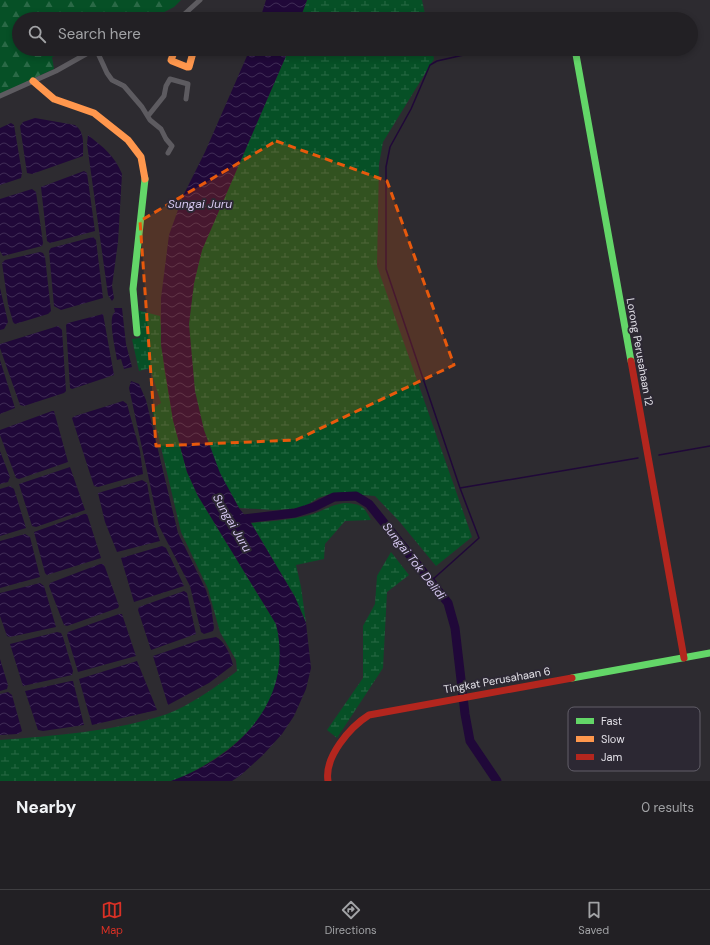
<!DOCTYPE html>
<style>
:root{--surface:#222024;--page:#2a282c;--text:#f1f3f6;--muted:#a2a3a6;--line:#3f3e41;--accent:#d93025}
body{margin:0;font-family:"DM Sans",sans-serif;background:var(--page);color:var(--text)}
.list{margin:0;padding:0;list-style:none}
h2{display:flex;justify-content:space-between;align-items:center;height:52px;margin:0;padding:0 16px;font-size:17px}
h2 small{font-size:13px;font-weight:400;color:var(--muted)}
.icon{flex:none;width:22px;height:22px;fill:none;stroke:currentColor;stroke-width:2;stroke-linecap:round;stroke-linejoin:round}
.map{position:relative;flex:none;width:710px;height:781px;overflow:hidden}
.search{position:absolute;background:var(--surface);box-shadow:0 2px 6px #0003;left:12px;right:12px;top:12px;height:44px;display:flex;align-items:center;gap:10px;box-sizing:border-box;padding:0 14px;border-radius:22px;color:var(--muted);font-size:15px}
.sheet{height:108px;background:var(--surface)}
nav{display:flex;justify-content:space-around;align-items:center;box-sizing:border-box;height:56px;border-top:1px solid var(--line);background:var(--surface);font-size:11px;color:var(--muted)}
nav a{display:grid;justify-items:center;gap:2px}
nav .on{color:var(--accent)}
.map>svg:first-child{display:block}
</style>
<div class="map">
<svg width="710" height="781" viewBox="0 0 710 781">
<defs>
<pattern id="forest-firs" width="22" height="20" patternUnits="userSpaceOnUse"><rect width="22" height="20" fill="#065026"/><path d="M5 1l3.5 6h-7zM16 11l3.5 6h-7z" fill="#2a6946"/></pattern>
<pattern id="wetland-marsh" width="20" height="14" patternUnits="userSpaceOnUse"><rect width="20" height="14" fill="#065026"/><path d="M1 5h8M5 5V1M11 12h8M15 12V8" fill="none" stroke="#2a6946"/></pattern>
<pattern id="water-waves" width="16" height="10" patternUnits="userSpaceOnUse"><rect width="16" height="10" fill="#200839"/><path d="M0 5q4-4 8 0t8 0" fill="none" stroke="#402c56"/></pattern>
</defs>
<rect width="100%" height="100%" fill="#2d2b30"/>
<path fill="url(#forest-firs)" d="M0 0H181L174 7 151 19H19V49H72L52 57 54 69 0 94Z"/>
<path fill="url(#wetland-marsh)" d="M307 0H422L426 19H300Z
M289 49H432L434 59 383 142 379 164 377 266 472 537 436 566 399 521 375 496 333 493 318 498 302 508 274 510 239 508C233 497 226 485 220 474 199 430 188 374 189 325 189 300 196 274 202 250Z
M137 310 160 316 164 367 173 420 187 472 198 496 276 624C292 686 260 731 208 763 198 769 183 779 170 781 154 781 135 781 119 781 79 781 40 781 0 781V740C52 736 118 731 167 714 189 706 219 685 237 671L236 660 220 632 208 589 181 532 152 409 161 403 150 368 139 371 132 339 140 338Z
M346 503C361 504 364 506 371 520L345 521 325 544 324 559 296 565 301 587 306 623 295 597 251 523C272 521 292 520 313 514 325 510 332 504 346 503Z
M391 552 409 575 387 592 383 668 337 738 327 730 363 678V626L375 604 377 576Z"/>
<path fill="url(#water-waves)" d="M266 0H307L300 19H260Z
M250 49H289L202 250 194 283 189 324 195 391 204 430 220 473 239 508 251 523 295 597 306 623 311 668 306 689 294 716 282 734 263 755 241 775 232 781H171C238 757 295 700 276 624L198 496 187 472 173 420 161 345V298L169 235 183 196 205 152Z
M35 118 75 125C85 132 83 144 83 156L32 174 27 173 20 126 23 122Z
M11 123 14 125 22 173 21 178 0 185V128Z
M88 135C103 147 115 156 122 174L118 242 112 286 114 298 112 301 108 295 87 144Z
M84 171 87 173 95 231 50 243 47 241 41 187Z
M32 189 36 192 43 243 42 246 3 256 0 251V199Z
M93 237 96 240 103 298 61 310 54 306 49 251 51 248Z
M40 252 43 253 45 257 51 311 48 314 15 324 13 322 8 304 2 263 5 260Z
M0 288 8 322 4 329 0 330Z
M114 308H122L126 344 132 367 124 369 121 359 117 360C116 351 107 317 115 312Z
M103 314 114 375 72 389 70 388 66 325 68 323Z
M58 326 62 330 66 391 64 393 24 406 20 405 0 348V344Z
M0 360 15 408 0 414Z
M131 381 139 384 146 400 178 533 206 590 211 606 214 628 213 631 204 634 201 632 190 586 159 526 129 388Z
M123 401 127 404 140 451 143 474 98 487 94 486 72 418 75 416Z
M52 411H54L68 462 19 479 16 478 0 435V430Z
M0 451 10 477 8 482 0 484Z
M70 467 85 510 36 527 32 526 19 484Z
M142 480 147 483 154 524 160 541 117 552 105 522 98 493Z
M10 486 14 489 26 528 0 536V489Z
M84 514H87L88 517 101 558 47 575 45 573 34 532Z
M25 534 30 537 40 577 0 588V541Z
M162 546 166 548 184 586 134 602 121 558Z
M100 564H103L105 567 119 606 118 608 67 626 64 625 49 586 50 583Z
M40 583 44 586 56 627 10 637 7 636 0 616V593Z
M184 591 187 593 196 634 151 650 138 610 139 607Z
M119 614H122L136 656 78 672 67 635 68 632Z
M57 632 61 633 63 637 73 671 72 675 23 686 10 644Z
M216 637C225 641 231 656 233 665L209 683 168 705 153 656 200 640Z
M0 659 8 685 7 689 0 691Z
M137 661 157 710 92 725 79 679Z
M71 681H73L84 725 43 731 38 730 25 691Z
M8 692 12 695 22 731 18 734 0 735V694Z"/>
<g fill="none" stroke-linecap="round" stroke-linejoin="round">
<path stroke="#200839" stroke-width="1.5" d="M659 455 710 446
M460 488 638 458
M431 581 479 538 460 488 386 269V167L390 147 411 109 430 65 437 61 490 49"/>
<path stroke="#200839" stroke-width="9" d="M235 520 295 513 314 507 334 497 356 496 369 504 448 603 455 628 465 714 470 741 497 781"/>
<path stroke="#5d5b60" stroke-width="5" d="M179 19 200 0
M96 49 107 73 112 80 124 86 142 107 150 120 161 129 166 139 172 146 168 153
M0 96 56 71 95 49
M148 116 164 96 166 86 170 79 188 84 186 99"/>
<path stroke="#63d668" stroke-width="7" d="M575 49 631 361
M137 333 133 289 145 179
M572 678 710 653"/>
<path stroke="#ff974d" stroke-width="7" d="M166 49 173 55 171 60 172 61 187 67H189L194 49
M33 81 54 99 94 113 128 140 141 157 145 179"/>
<path stroke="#b3261e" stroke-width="7" d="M631 361 684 658
M328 781C324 757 350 727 369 715L572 678"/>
</g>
<path fill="#e8590c" fill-opacity="0.2" stroke="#e8590c" stroke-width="3" stroke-dasharray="8 5" stroke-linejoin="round" d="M276 141 387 181 454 365 296 440 156 446 140 221Z"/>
<g text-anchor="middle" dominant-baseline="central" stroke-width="4" stroke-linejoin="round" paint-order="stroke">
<g font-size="11" fill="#e1dfe6" stroke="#2c2833">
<text transform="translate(640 352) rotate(80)">Lorong Perusahaan 12</text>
<text transform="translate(497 680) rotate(-10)">Tingkat Perusahaan 6</text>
</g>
<g font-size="12" font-style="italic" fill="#d4c6ef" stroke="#2c2833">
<text x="200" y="204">Sungai Juru</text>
<text transform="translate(232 523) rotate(60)">Sungai Juru</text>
<text transform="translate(414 561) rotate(52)">Sungai Tok Delidi</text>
</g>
</g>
<rect x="568" y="707" width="132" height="64" rx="6" fill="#2c2833" stroke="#625f69" stroke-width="1"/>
<rect x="576" y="718" width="18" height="6" fill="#63d668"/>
<rect x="576" y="736" width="18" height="6" fill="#ff974d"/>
<rect x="576" y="754" width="18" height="6" fill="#b3261e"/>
<g font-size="11" fill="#e1dfe6">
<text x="601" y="725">Fast</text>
<text x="601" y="743">Slow</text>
<text x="601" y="761">Jam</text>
</g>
</svg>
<div class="search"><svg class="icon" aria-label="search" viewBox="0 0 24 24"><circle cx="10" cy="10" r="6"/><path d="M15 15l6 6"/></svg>Search here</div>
</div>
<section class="sheet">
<h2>Nearby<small>0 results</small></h2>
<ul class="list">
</ul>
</section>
<nav>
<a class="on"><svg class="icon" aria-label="map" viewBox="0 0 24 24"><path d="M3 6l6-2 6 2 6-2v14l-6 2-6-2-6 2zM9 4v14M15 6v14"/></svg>Map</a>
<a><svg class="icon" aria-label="directions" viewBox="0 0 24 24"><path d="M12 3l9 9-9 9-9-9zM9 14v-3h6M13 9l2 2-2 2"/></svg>Directions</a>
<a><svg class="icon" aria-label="saved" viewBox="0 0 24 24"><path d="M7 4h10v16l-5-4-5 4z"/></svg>Saved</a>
</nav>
